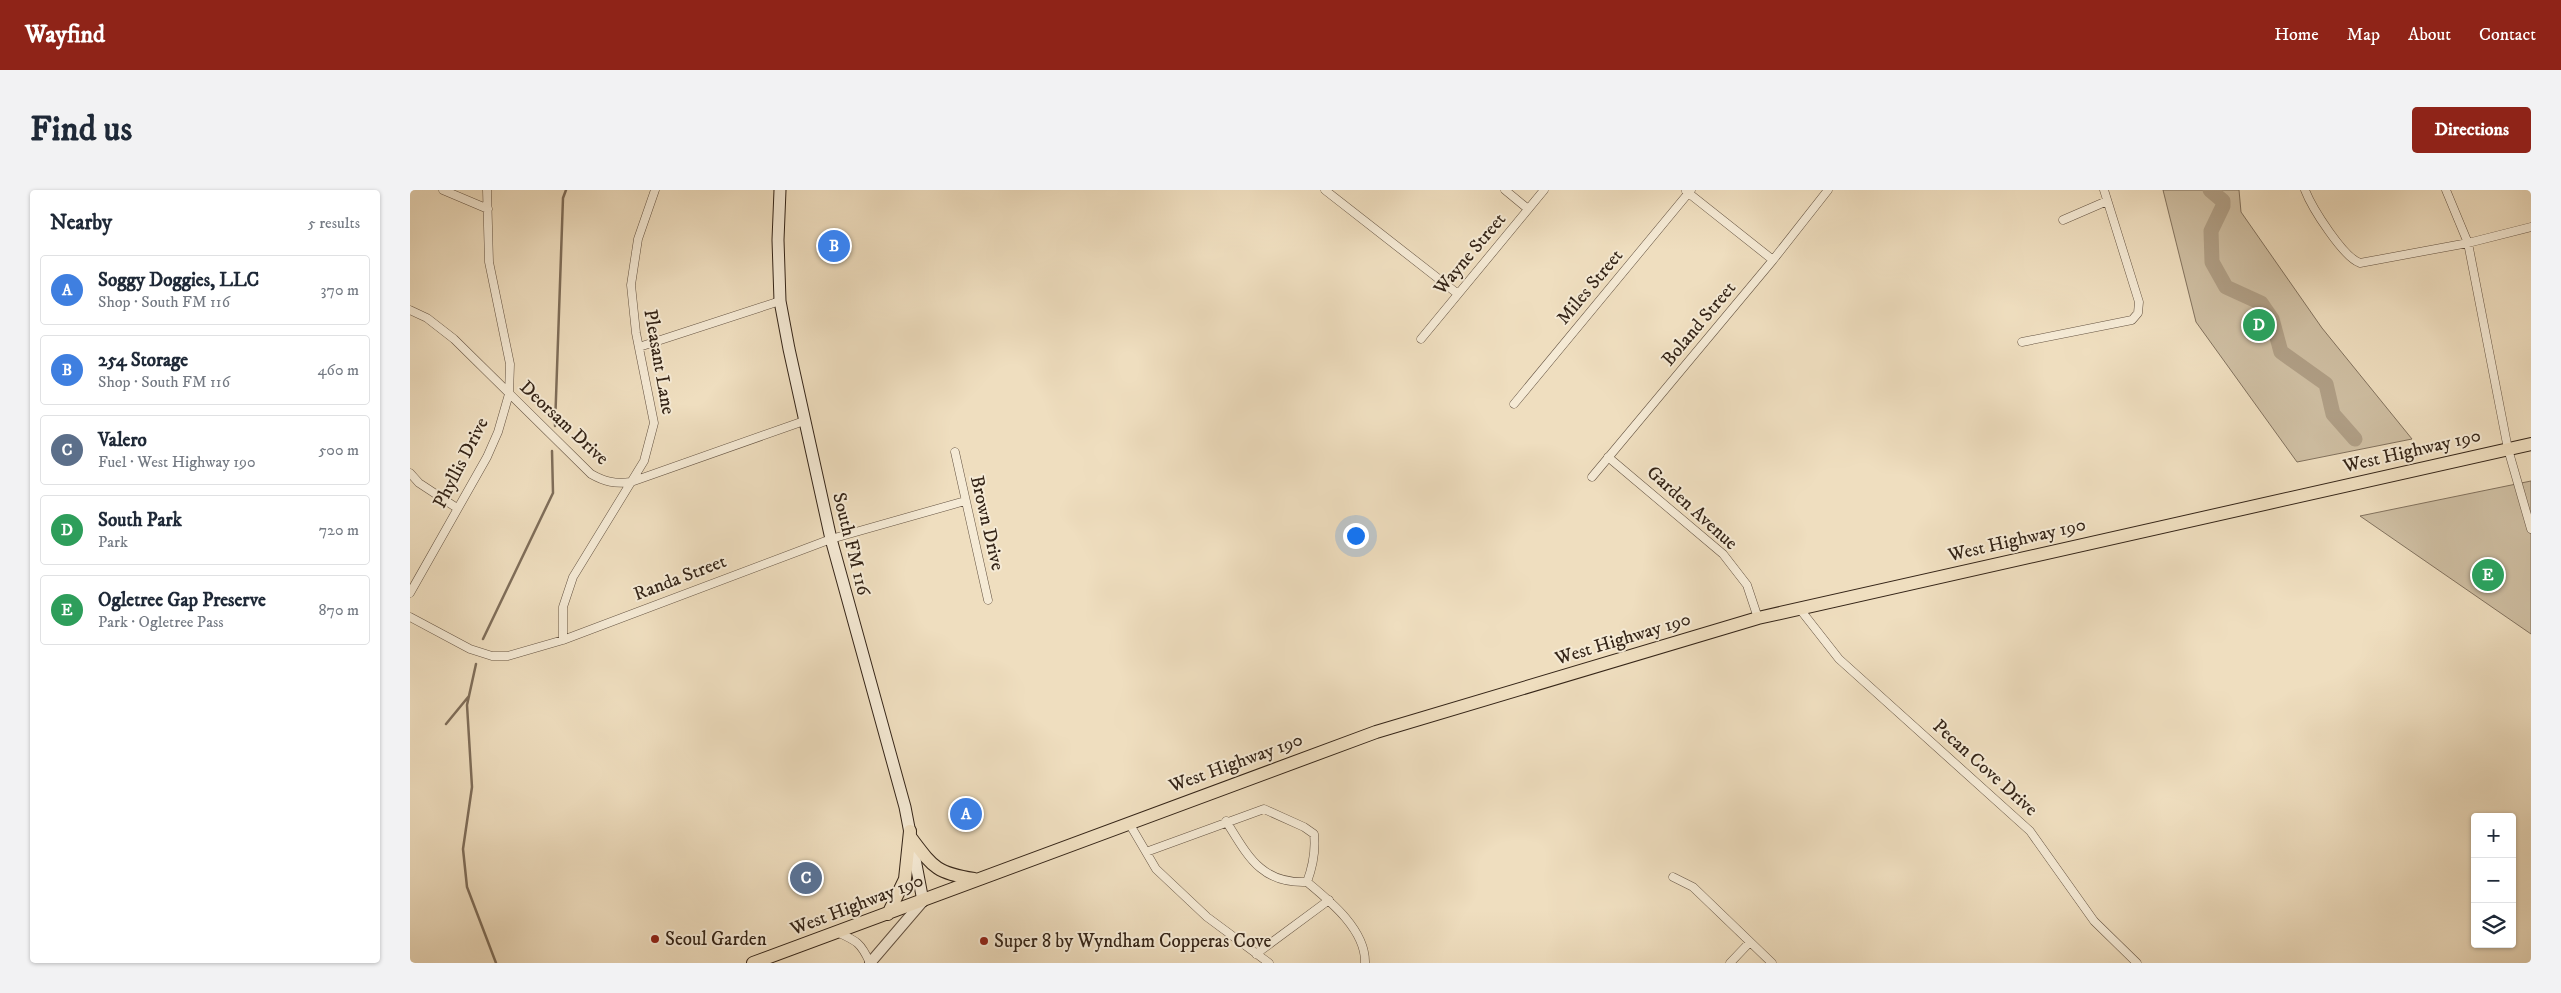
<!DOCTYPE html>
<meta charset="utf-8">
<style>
:root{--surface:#fff;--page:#f2f2f3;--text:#1f2937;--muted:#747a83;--line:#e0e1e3;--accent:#8f2418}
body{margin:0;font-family:"IM FELL DW Pica",serif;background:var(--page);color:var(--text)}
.controls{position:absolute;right:15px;bottom:15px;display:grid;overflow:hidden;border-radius:5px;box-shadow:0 1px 4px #0004}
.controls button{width:45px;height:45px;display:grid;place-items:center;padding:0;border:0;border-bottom:1px solid var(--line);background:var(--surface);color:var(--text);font:25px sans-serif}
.you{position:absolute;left:945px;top:345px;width:18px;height:18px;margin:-12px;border:4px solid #fff;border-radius:50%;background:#1a73e8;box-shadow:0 0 0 8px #1a73e833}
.badge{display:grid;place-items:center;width:32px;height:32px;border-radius:50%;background:var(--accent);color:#fff;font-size:16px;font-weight:700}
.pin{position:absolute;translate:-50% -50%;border:2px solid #fff;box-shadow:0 1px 5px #0006}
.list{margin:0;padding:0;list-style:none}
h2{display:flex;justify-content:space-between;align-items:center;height:65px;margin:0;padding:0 20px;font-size:21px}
h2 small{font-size:16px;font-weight:400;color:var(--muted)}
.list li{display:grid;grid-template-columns:32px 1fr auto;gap:15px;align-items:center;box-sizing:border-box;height:70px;margin:0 10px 10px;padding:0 10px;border:1px solid var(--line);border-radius:5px}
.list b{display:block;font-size:19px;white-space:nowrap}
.list p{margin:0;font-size:16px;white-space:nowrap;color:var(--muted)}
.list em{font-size:16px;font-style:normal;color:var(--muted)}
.icon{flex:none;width:28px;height:28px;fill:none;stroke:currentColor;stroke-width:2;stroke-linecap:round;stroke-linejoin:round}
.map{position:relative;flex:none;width:2121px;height:773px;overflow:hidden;border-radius:5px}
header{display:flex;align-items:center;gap:30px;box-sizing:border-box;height:70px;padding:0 25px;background:var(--accent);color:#fff}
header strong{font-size:24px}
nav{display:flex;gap:28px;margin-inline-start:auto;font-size:18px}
.intro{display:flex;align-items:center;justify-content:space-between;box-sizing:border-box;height:120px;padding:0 30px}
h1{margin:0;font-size:35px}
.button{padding:12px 22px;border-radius:5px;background:var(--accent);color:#fff;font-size:18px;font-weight:700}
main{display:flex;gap:30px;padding:0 30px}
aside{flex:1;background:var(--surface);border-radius:5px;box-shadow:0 1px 4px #0004}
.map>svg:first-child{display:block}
</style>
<header>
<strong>Wayfind</strong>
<nav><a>Home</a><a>Map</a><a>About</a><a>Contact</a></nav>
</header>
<div class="intro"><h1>Find us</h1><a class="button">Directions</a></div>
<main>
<aside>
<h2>Nearby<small>5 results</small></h2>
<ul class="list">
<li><span class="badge" style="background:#3f7fe0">A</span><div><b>Soggy Doggies, LLC</b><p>Shop · South FM 116</p></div><em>370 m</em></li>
<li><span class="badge" style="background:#3f7fe0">B</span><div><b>254 Storage</b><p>Shop · South FM 116</p></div><em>460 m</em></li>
<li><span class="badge" style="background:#5c6f8a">C</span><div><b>Valero</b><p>Fuel · West Highway 190</p></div><em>500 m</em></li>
<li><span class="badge" style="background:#2e9e5b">D</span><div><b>South Park</b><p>Park</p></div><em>720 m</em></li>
<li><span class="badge" style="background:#2e9e5b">E</span><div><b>Ogletree Gap Preserve</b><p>Park · Ogletree Pass</p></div><em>870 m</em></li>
</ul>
</aside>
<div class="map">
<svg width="2121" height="773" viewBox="0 0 2121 773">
<rect width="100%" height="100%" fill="#efdebf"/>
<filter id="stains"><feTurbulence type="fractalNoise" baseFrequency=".004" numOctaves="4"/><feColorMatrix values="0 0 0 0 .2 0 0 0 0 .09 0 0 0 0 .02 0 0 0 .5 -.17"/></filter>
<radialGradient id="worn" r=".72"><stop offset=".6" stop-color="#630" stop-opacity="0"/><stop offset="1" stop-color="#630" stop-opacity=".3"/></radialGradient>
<path fill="#cfbfa3" stroke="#82725e" d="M1753 0H1829L1831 22 1912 138 2002 249 1887 272 1786 132Z
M2121 291V444L1950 326Z"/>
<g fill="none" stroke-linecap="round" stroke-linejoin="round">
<path stroke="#7f6e5a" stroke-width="2.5" d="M145 236 153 8 156 0
M73 449 143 303 142 261
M66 474 57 515 62 597 53 659 57 697 86 773
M36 534 59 506"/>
<path stroke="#b09f86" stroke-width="15" d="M1800 0 1813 11V16L1801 41 1802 72 1816 97 1851 113 1862 129 1871 162 1916 194 1923 224 1945 249"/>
<g stroke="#645342" stroke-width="9">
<path id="minor" d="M33 0 78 19
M915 0 1048 104
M1095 0 1118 19
M1895 0C1902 18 1933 67 1950 73L2058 53 2121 37
M2036 0 2058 53 2098 259 2121 339
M1276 1 1363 70
M1653 30 1697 11
M0 120 17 128 44 149 181 284C195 292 205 294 221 292L394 231
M1011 149 1134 0
M1612 152 1722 130 1728 123 1729 112 1694 0
M229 157 370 111
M1104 214 1281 0
M545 262 578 410
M1198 267 1313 364 1337 395 1348 428
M0 283 9 293 47 318
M1182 287 1363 70 1418 0
M0 403 77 267 88 242 99 204 100 174 79 72 77 0
M1389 418 1429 469 1620 641 1684 731 1727 773
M0 427 60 459 82 466H98L153 450 421 349 555 311
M153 450V417L163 387 234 271 244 233 226 143 221 95 228 49 245 0
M816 631C838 666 851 694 897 692 920 711 956 740 955 773
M719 633 746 679 797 727 859 773
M736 662 854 619 894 637 904 644C906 662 903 676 897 692
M1263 687 1283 697 1362 773
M427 742C447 751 451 753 460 773
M846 764 919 710
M1320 773 1340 752"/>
</g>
<g stroke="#645342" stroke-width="12">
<path id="tertiary" d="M460 773 513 711"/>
</g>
<g stroke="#352518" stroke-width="13">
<path id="secondary" d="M370 0 368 50 370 111 379 159 421 349 495 617 513 711"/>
</g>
<g stroke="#352518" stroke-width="14">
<path id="primary" d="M501 648C523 677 526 683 564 689
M478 724 495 689 500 641
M343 773 966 542 1348 428 2121 254"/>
</g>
<use href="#minor" stroke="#f5ead5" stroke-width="8"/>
<use href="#tertiary" stroke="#f5ead5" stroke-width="10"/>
<use href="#secondary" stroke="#f5ead5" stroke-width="11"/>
<use href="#primary" stroke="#efdebf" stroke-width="12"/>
</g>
<g fill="#8f2418" stroke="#f5ead5" stroke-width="2">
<circle cx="245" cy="749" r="5"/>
<circle cx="574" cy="751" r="5"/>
</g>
<g text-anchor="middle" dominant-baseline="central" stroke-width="4" stroke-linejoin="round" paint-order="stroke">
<g font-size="19" fill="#352518" stroke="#f5ead5">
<text transform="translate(1060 64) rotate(-50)">Wayne Street</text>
<text transform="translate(1180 97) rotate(-50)">Miles Street</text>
<text transform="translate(1289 134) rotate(-50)">Boland Street</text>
<text transform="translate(249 172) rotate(80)">Pleasant Lane</text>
<text transform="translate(154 233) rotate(43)">Deorsam Drive</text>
<text transform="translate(2002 261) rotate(-13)">West Highway 190</text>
<text transform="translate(51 273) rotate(-63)">Phyllis Drive</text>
<text transform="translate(1282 318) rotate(42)">Garden Avenue</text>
<text transform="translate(577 333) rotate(77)">Brown Drive</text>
<text transform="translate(1607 350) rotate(-13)">West Highway 190</text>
<text transform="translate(441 354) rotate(76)">South FM 116</text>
<text transform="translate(270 388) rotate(-21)">Randa Street</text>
<text transform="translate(1213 449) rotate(-17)">West Highway 190</text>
<text transform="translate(826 573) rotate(-20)">West Highway 190</text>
<text transform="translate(1575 578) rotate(42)">Pecan Cove Drive</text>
<text transform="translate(447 715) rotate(-21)">West Highway 190</text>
</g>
<g font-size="19" fill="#352518" stroke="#f5ead5" text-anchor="start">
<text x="255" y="749">Seoul Garden</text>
<text x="584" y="751">Super 8 by Wyndham Copperas Cove</text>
</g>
</g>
<rect width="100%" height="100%" filter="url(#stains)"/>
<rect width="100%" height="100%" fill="url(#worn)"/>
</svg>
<div class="controls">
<button>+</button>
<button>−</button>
<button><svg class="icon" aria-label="layers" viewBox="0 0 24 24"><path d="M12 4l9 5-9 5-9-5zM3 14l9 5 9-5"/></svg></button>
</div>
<div class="you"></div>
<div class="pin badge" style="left:556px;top:624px;background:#3f7fe0">A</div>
<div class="pin badge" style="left:424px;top:56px;background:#3f7fe0">B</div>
<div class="pin badge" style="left:396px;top:688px;background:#5c6f8a">C</div>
<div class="pin badge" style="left:1849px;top:135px;background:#2e9e5b">D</div>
<div class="pin badge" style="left:2078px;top:385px;background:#2e9e5b">E</div>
</div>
</main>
